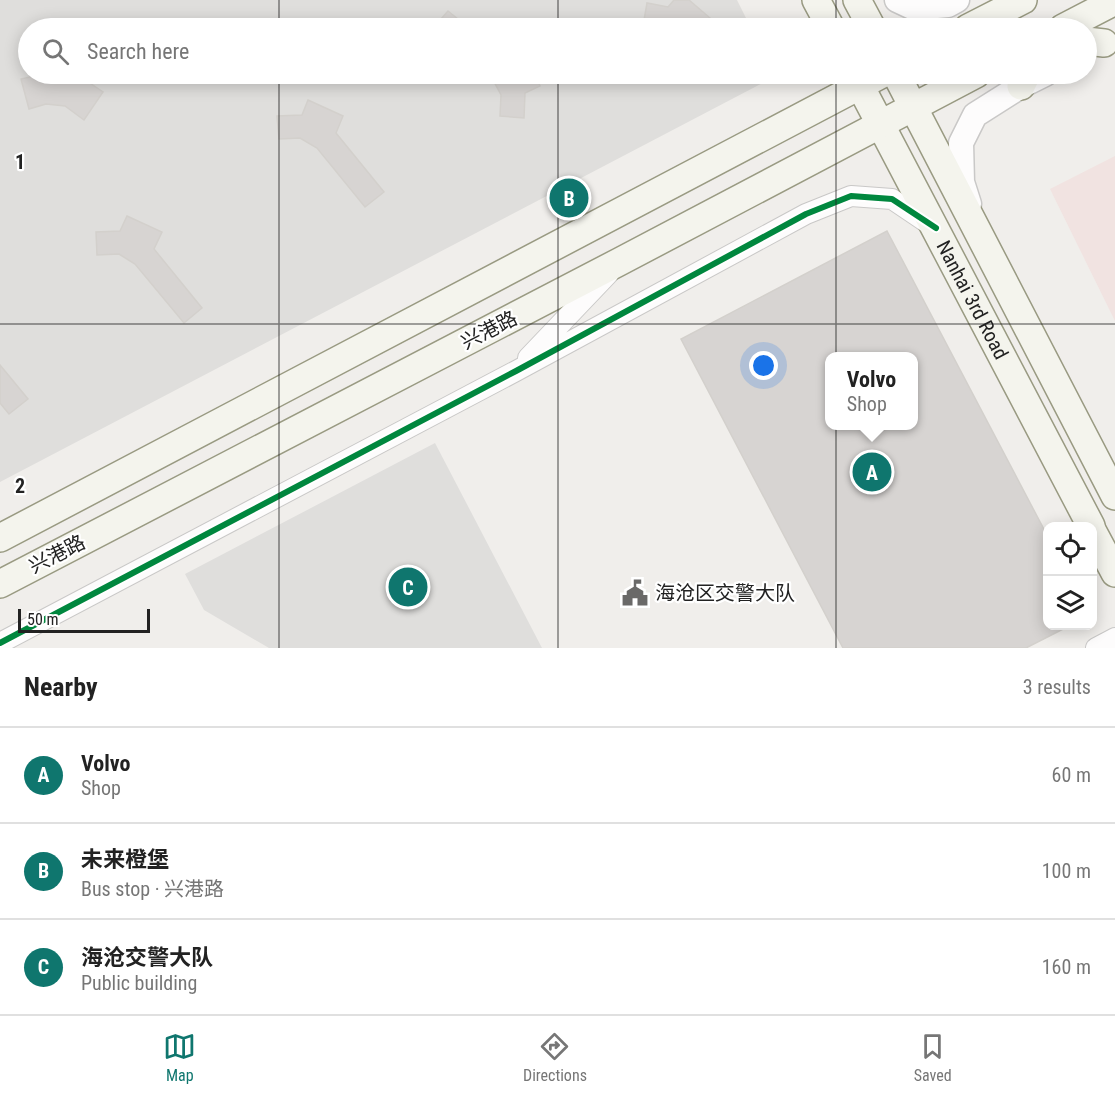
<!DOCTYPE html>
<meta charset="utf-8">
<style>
:root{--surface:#fff;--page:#f6f6f6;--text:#222;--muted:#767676;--line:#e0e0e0;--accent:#0f766e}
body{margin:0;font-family:"Roboto Condensed","Noto Sans SC",sans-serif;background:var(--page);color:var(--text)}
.controls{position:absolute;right:18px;bottom:18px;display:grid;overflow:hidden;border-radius:12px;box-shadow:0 3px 15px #0003}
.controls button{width:54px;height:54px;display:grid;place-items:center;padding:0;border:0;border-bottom:2px solid var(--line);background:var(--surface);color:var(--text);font:30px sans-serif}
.scale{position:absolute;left:18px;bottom:15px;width:132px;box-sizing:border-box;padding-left:6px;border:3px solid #222;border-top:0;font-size:16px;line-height:21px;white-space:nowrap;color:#222;-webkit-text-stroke:4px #fff;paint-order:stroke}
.you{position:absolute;left:764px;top:366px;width:21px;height:21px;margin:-15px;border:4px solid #fff;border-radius:50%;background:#1a73e8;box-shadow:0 0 0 9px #1a73e833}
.badge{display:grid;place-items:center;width:39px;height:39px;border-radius:50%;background:var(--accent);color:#fff;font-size:20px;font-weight:700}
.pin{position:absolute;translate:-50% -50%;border:3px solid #fff;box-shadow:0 2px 6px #0006}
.popup{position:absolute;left:825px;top:352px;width:93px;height:78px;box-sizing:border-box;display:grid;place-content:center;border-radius:12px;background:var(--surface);filter:drop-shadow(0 2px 4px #0005);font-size:20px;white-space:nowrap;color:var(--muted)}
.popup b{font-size:22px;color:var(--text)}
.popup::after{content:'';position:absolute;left:50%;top:100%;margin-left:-12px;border:12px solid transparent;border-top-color:var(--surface)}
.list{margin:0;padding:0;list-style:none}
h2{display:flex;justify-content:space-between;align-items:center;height:78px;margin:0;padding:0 24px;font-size:26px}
h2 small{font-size:20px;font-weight:400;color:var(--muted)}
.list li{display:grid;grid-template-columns:39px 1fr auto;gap:18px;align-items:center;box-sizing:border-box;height:96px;padding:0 24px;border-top:2px solid var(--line)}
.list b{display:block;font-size:22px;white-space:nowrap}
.list p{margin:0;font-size:20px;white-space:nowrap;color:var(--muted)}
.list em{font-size:20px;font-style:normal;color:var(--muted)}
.icon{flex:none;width:33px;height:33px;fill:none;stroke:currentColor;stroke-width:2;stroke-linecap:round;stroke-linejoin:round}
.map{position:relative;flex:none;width:1115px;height:648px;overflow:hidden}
.search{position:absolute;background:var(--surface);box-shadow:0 3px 15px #0003;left:18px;right:18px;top:18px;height:66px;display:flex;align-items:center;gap:15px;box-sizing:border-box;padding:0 21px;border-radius:33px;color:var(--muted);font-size:22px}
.sheet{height:366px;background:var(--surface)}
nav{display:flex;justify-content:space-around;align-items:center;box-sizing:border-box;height:84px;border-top:2px solid var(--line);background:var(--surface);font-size:16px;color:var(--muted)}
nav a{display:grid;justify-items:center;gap:3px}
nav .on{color:var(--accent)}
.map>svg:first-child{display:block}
</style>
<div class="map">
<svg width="1115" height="648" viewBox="0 0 1115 648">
<rect width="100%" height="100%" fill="#f0eeeb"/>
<path fill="#dfdedc" d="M0 0H737L751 28H28V74H775L776 76 0 482Z
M435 443 542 648H269L204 610 185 574Z"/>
<path fill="#f1e3e1" d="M1115 156V321L1050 189Z"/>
<path fill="#d7d4d2" stroke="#d3d0cc" stroke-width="1.5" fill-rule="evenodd" d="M674 0H689L710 18 700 28H654L643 26 647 3 668 7Z
M448 11 469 28H433Z
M43 74H82L81 77 103 92 84 120 65 106 46 104 29 109 21 79Z
M486 74H534L540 86 525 93 524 118 500 116 501 95 492 78Z
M308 100 343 116 336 133 384 192 365 207 317 148 300 138 279 139 277 116 302 115Z
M127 216 162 232 154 249 202 308 184 323 135 264 119 254 97 255 96 232 120 231Z
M887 231 1048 537V626H1069L1026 648H843L681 339ZM830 356H914V426H830Z
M0 365 28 399 9 414 0 403Z"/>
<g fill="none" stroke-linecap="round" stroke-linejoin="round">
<g stroke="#c9c8c7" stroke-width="22">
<path id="minor" d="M528 358 609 273
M0 643 516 371 806 214 851 196 892 199 932 226
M1096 648 1115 638"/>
</g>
<g stroke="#c9c8c7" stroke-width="27">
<path id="tertiary" d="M897 0 914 8 948 5 957 0
M969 204 962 182 961 143 975 115 1021 86 1045 74"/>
</g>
<g stroke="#999a82" stroke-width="30">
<g id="secondary">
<path d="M816 0 831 28"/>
<path d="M857 0 872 28"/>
<path d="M968 28 1023 0"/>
<path d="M1063 28 1115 1"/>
<path d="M1086 41 1104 43"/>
<path id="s1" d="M854 74 1091 526"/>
<path d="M896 74 1115 496"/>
<path d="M1021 86 1027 74"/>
<path d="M1092 530 1115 573"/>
<path d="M0 538 882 74"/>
<path d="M0 584 619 262 976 74"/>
</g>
</g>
<use href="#minor" stroke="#fdfcfc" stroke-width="20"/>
<use href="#tertiary" stroke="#fdfcfc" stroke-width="24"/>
<use href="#secondary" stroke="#f4f4ed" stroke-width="27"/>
<g stroke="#fff" stroke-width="10">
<path id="cycleway" d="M0 643 516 371 806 214 851 196 892 199 936 228"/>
</g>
<use href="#cycleway" stroke="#00873e" stroke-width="6"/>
</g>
<path fill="none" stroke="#222" stroke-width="1.5" stroke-opacity="0.55" d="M279 0V28M558 0V28M836 0V28M279 74V648M558 74V648M836 74V648M0 324H1115"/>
<defs>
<g id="civic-bare" transform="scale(2.07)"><path d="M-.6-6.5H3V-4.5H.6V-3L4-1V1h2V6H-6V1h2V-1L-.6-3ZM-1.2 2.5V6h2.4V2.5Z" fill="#6a6968" stroke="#fff" stroke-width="2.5" paint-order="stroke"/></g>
</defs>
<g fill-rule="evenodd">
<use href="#civic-bare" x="635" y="593"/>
</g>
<g text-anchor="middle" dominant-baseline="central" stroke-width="4.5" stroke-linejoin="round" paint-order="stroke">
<g font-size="20" fill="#222" stroke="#fff">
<text stroke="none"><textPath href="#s1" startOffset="255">Nanhai 3rd Road</textPath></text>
<text transform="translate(489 330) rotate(-27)">兴港路</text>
<text transform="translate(57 554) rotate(-27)">兴港路</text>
</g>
<g font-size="20" fill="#222" stroke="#fff" text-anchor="start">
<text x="655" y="593">海沧区交警大队</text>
</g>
</g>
<g font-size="20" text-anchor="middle" font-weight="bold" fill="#222" stroke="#fff" stroke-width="4.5" stroke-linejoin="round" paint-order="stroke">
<text x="20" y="169">1</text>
<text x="20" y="493">2</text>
</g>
</svg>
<div class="controls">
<button><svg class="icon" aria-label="locate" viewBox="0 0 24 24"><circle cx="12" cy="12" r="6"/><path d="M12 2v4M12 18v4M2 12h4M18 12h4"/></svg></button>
<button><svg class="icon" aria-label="layers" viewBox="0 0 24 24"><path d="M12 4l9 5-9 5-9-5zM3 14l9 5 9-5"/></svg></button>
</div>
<div class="scale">50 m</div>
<div class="you"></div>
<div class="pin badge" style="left:872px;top:472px">A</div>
<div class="popup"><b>Volvo</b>Shop</div>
<div class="pin badge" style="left:569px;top:198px">B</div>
<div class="pin badge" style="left:408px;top:587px">C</div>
<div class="search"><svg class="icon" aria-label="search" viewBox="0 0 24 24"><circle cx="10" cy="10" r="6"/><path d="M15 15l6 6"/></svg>Search here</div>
</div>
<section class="sheet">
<h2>Nearby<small>3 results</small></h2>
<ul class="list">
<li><span class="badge">A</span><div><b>Volvo</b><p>Shop</p></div><em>60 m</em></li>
<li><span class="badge">B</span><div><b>未来橙堡</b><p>Bus stop · 兴港路</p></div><em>100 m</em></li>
<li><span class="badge">C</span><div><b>海沧交警大队</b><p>Public building</p></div><em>160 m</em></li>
</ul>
</section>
<nav>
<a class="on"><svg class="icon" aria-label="map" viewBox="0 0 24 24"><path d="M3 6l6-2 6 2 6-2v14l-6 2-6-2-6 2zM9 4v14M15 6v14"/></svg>Map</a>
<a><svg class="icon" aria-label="directions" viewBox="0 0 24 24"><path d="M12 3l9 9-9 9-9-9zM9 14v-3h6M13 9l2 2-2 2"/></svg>Directions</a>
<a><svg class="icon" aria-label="saved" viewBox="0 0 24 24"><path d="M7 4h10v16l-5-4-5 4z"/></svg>Saved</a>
</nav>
